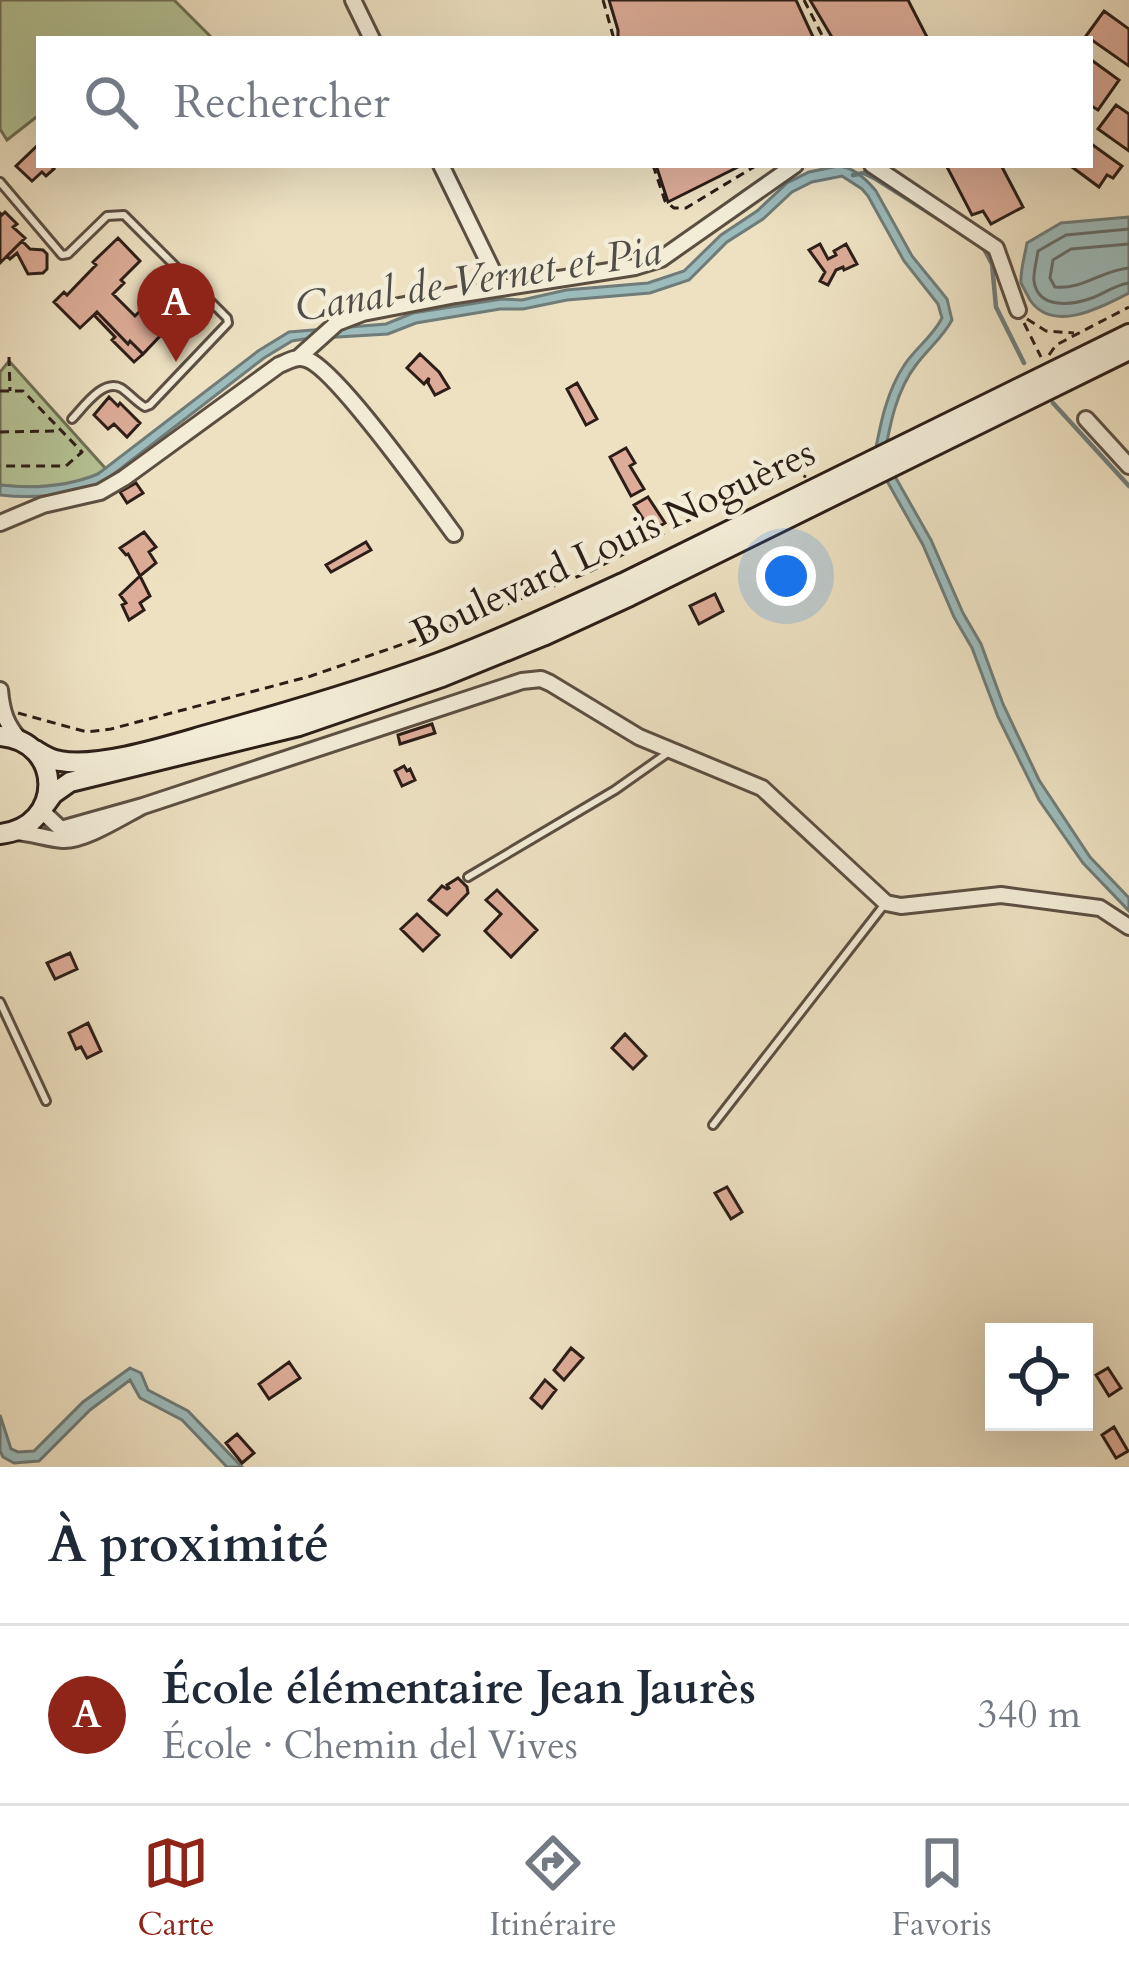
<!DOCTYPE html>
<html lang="fr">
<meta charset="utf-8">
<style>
:root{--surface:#fff;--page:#f6f6f7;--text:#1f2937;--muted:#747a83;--line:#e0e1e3;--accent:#8f2418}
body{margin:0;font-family:Cardo,serif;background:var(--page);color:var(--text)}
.controls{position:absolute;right:36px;bottom:36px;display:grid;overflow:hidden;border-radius:0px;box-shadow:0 12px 48px #0002}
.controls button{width:108px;height:108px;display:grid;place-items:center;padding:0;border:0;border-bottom:3px solid var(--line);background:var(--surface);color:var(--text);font:60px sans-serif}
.you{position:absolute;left:786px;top:576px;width:42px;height:42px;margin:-30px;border:9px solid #fff;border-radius:50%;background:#1a73e8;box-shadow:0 0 0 18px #1a73e833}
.badge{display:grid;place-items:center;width:78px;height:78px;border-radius:50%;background:var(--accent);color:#fff;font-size:39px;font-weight:700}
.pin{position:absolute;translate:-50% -99px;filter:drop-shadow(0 3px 6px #0008)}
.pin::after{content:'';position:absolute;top:63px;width:42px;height:36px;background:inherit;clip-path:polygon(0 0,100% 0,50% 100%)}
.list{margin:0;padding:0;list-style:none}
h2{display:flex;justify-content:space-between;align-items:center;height:156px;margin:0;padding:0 48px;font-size:51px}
h2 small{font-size:39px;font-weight:400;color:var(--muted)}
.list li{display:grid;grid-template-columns:78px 1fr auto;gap:36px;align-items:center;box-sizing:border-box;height:180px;padding:0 48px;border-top:3px solid var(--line)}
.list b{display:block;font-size:45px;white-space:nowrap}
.list p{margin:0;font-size:39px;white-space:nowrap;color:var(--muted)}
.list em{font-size:39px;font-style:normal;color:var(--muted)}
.icon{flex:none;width:66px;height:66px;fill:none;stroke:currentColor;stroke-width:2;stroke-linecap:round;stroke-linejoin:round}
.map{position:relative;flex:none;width:1129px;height:1467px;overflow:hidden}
.search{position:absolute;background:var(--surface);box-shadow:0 12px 48px #0002;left:36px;right:36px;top:36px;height:132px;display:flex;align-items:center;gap:30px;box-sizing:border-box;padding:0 42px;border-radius:0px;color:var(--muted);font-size:45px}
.sheet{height:336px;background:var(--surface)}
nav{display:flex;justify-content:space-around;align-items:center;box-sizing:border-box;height:168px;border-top:3px solid var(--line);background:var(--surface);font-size:33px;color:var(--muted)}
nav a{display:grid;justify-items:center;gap:6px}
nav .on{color:var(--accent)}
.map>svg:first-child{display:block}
</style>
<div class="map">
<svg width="1129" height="1467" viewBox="0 0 1129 1467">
<rect width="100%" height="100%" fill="#ede1c2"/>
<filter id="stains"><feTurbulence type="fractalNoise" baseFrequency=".00167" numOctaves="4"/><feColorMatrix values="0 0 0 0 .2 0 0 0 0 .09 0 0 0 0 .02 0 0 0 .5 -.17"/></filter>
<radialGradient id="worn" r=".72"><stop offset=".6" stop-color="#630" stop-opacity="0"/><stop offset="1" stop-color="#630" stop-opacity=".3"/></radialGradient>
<path fill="#b5c395" stroke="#707056" stroke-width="3" d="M0 0H174L213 39H39V115L7 140 0 129Z
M9 361 106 469C76 490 35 489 0 485V372Z"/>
<path fill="#9cbbbb" stroke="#6f7c79" stroke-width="3" d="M838 166C853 167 867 180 876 191L912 256 947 299 952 320C943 337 928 349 916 365 896 391 890 425 884 457L931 540 963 613 981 644 1003 704 1039 780 1090 857 1129 898V911L1083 863 1039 800 998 717 972 648 954 617 923 545 874 458C880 426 886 392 905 364 916 348 933 336 942 318L938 304 904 261 868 196 862 189 842 176 812 182 792 192 763 219 727 242 689 280 650 293 567 300 523 309H500L416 323 388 334 304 339 292 341 264 358 102 483C69 496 36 499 0 495V485C34 489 66 487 98 474L258 351 289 332 386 324 413 313 502 299 522 300 566 290 648 283 684 271 721 235 757 211 787 183 809 172Z
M1129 217V293C1102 307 1053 334 1030 300 1029 298 1022 285 1021 283 1020 271 1025 255 1027 243L1061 223Z
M130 1368 141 1373 148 1390 188 1411 242 1467H227L182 1420 140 1398 130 1380 90 1410 39 1461 14 1463 3 1457 0 1451V1415L11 1449 18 1452 34 1451 83 1402Z"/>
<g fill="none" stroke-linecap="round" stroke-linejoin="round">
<path stroke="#646c69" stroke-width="3" d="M1129 229 1066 235 1038 251C1037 259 1033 273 1034 281 1038 310 1072 305 1092 298 1105 293 1115 285 1129 283
M1129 244 1071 249 1053 260 1050 278 1055 287C1083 290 1102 270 1129 268"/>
<path stroke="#6f7c79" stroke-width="4.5" d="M853 175 864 173 876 179 983 247 992 264 996 307 1024 363
M1053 403 1129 486"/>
</g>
<path fill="#ddac98" stroke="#2c1e17" stroke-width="3" d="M609 0H796L814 39H618V30Z
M810 0H908L928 39H833Z
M1104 11 1129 29V66L1086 36Z
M1090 59 1119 80 1098 110 1090 105Z
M1116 105 1129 114V151L1098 129Z
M1090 143 1122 166 1113 178 1107 175 1099 187 1072 167 1073 165H1090Z
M39 144V165H50L54 169 46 176 42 172 32 181 16 166Z
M656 165H742L668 202Z
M946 165H1001L1023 207 991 224 983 211 972 215Z
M5 212 17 224 13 227 25 238 0 263V213L2 215Z
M118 238 140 261 121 280 124 283 113 294 135 316 146 305 150 308 169 289 191 312 166 336 163 333 143 354 130 341 128 344 97 312 80 328 54 302 64 292 67 295 96 265 93 262Z
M22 241 30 249 43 250 47 254V269L43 273 28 274 17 253 10 259 7 256Z
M820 244 828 259 836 255 834 251 846 244 857 264 844 270 843 267 836 270 828 285 820 281 825 272 809 250Z
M97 312 128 344 130 341 143 354 134 362 112 340 115 337 94 315Z
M420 354 439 372 449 388 435 395 428 383 429 378 424 384 407 368Z
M577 383 597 419 586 425 567 389Z
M109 397 118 406 120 403 140 423 127 437 114 424 108 429 94 415Z
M626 448 635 463 630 466 644 489 631 496 610 457Z
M136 483 143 493 127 503 120 492Z
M648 497 665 523 651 531 634 505Z
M144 532 156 547 149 552 156 563 140 576 128 554 126 555 120 548Z
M366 542 371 550 331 572 326 565Z
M140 576 150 596 140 603 144 610 129 620 122 605 126 603 120 595Z
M715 594 723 611 699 624 690 606Z
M432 724 435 733 400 744 398 735Z
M404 766 407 771 410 769 415 780 402 786 395 771Z
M458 878 467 887 468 893 447 915 429 900 442 886 447 889 449 888 447 885Z
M497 890 537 930 511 957 485 931 501 914 486 900Z
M417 914 439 935 423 951 401 929Z
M70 953 77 969 55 979 47 963Z
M88 1023 101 1051 87 1058 81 1047 76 1049 69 1033Z
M625 1034 646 1056 633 1069 612 1048Z
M727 1187 742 1212 731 1219 715 1193Z
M571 1348 583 1358 564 1380 554 1370Z
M289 1362 300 1378 269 1399 259 1384Z
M1108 1368 1121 1388 1109 1396 1096 1375Z
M545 1380 556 1390 542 1408 531 1398Z
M1114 1427 1128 1451 1116 1458 1102 1435Z
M237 1434 254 1453 242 1463 226 1443Z"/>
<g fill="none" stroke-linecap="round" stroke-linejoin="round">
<g stroke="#5c4f42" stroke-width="12">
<path id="service" d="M0 182 62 255 68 254 107 216 124 215 227 318 228 323 150 405 145 407C136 402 129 393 121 388 103 378 83 408 72 419
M468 877 615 790 669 752
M0 1002 46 1101
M713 1125 884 905"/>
</g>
<g stroke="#5c4f42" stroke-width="20">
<path id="minor" d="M353 0 372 39
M441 165 501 288
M872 165 996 248 1018 310
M298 358 337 323 363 313 456 295 635 267 661 259 795 165
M1086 419 1129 466
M0 523 43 505 100 492 124 478 279 365C289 361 296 356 306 359 335 367 431 503 454 534
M0 690C2 712 6 725 21 741
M143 806 522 681 541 679 550 683 639 737 762 788 886 903 901 906 1001 895 1100 908 1129 927
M16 832C32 833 47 839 63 840 85 841 123 816 143 806L61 829 42 811"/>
</g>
<g stroke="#2c1e17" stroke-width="24">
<path id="secondary" d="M0 736C64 741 65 827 0 834
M35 750C43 755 50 760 60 761 98 768 165 747 203 736 282 714 361 691 438 663 501 639 562 611 623 583L1129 334
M45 805 53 794 70 782 299 726 442 677 543 636 630 596 1129 350"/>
</g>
<path stroke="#2c1e17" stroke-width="3" stroke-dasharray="9 6" stroke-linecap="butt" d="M603 0 614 39
M804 0 824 39
M653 165 665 201 674 208H686L757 165
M1027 319 1046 331 1074 333
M1024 323 1041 357
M1049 355 1056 345 1129 307
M9 357 10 391
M0 391H23L82 452 66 466H0
M0 432 58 431
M18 713 87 732 111 729 311 676 409 642 587 573 782 472 792 470 806 477"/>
<use href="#service" stroke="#f3ecd7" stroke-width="6"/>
<use href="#minor" stroke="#f3ecd7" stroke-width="14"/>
<use href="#secondary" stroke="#f3ecd7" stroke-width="18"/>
</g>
<g text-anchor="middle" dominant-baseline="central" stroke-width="9" stroke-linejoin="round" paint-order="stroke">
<g font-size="39" fill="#2c1e17" stroke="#f3ecd7">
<text transform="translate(613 543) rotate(-25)">Boulevard Louis Noguères</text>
</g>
<g font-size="42" font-style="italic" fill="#4e4d48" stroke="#f3ecd7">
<text transform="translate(478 279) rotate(-9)">Canal de Vernet et Pia</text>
</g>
</g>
<rect width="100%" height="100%" filter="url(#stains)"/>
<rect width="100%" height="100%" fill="url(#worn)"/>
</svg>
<div class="controls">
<button><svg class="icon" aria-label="locate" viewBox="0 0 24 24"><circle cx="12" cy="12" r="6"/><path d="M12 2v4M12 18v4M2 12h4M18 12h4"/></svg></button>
</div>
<div class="you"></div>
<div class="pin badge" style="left:176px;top:362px">A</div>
<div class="search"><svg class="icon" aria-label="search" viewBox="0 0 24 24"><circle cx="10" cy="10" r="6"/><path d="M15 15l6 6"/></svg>Rechercher</div>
</div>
<section class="sheet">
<h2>À proximité<small></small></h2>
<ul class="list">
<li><span class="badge">A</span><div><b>École élémentaire Jean Jaurès</b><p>École · Chemin del Vives</p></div><em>340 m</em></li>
</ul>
</section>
<nav>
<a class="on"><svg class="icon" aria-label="map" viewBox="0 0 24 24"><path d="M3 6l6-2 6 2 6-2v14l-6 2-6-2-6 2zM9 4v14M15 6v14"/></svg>Carte</a>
<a><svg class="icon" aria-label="directions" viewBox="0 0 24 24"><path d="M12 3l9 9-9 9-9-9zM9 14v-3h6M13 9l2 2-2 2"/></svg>Itinéraire</a>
<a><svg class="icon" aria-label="saved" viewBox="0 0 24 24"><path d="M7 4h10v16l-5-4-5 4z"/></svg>Favoris</a>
</nav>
